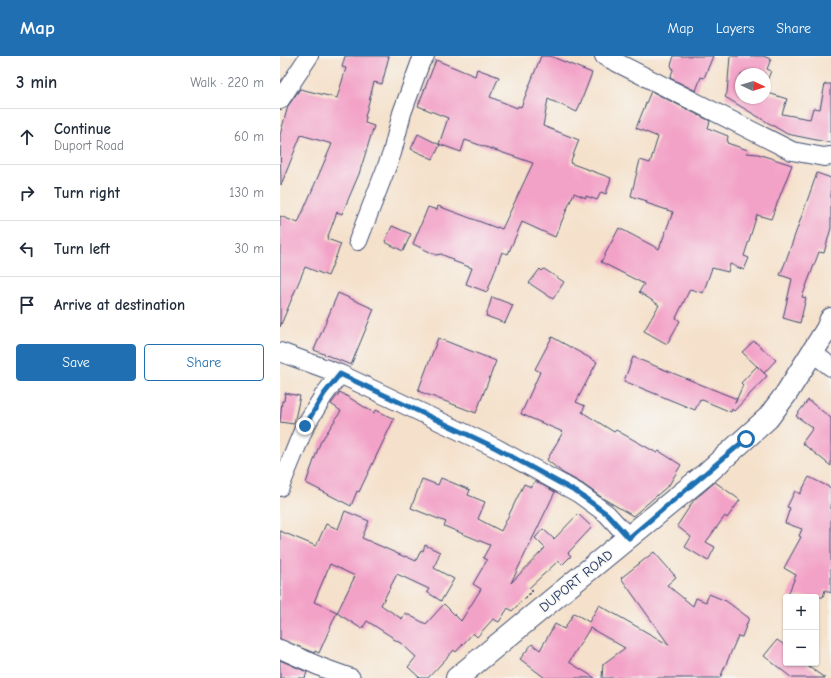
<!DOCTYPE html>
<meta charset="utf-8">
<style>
:root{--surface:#fff;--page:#f6f6f7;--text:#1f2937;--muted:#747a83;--line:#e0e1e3;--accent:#1f6fb2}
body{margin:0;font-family:"Comic Neue",sans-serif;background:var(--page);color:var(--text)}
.controls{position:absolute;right:12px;bottom:12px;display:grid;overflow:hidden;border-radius:4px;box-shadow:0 1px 3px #0004}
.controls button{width:36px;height:36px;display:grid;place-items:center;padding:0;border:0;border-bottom:1px solid var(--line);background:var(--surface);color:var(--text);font:20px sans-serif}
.compass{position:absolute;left:455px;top:12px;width:36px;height:36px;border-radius:50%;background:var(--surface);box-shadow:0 1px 3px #0004;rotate:94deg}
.stop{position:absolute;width:12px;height:12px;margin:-9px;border:3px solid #1f6fb2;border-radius:50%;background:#fff}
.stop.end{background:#1f6fb2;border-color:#fff;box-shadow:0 1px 4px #0008}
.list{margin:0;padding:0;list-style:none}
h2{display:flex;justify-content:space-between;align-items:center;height:52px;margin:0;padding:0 16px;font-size:17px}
h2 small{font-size:13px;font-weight:400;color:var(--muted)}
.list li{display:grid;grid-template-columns:26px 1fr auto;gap:12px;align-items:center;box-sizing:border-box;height:56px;padding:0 16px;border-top:1px solid var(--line)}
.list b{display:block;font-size:15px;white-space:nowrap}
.list p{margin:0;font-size:13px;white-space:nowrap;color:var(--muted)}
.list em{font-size:13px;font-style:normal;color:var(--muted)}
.actions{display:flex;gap:8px;padding:12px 16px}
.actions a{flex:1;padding:9px 0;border:1px solid var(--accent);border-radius:4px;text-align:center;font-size:14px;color:var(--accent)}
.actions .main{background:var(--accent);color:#fff}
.icon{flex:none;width:22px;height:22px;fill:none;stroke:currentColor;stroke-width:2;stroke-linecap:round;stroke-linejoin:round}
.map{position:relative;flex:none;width:551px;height:622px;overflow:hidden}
header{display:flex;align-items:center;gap:24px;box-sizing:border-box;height:56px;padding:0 20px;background:var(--accent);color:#fff}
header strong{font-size:19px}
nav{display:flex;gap:22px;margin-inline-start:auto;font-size:14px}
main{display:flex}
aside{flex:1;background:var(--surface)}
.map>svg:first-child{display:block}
</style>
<header>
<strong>Map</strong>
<nav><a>Map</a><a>Layers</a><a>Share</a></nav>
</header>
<main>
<aside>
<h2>3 min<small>Walk · 220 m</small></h2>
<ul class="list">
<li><svg class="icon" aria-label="ahead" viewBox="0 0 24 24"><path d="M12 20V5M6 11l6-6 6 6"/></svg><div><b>Continue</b><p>Duport Road</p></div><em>60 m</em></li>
<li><svg class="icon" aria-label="right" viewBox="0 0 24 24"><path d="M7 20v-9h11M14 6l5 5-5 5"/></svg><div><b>Turn right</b></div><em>130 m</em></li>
<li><svg class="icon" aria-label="left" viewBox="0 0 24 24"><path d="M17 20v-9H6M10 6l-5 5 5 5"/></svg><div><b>Turn left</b></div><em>30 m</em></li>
<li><svg class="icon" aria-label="arrive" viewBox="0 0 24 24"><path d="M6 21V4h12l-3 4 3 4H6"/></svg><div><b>Arrive at destination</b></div></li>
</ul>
<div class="actions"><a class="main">Save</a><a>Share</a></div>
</aside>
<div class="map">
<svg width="551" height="622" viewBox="0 0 551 622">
<rect width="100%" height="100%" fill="#f6f6f2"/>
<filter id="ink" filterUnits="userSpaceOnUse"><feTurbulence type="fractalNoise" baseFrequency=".025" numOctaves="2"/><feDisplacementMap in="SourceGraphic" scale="8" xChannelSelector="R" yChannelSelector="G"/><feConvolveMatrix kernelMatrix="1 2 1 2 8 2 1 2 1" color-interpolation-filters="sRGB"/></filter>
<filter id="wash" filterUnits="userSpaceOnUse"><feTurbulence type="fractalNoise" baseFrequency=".012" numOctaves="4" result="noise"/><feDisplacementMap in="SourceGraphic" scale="16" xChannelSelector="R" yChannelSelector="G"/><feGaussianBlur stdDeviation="0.9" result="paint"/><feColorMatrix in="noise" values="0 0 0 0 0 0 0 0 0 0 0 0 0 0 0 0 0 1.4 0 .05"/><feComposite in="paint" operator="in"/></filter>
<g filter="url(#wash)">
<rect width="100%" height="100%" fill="#f5e1cb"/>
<g id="blocks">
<path fill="#f3a2c7" d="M65 0H109L102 28 94 26 85 61H86L85 67 94 70 79 118 62 158 57 156 47 183 61 188 48 220 25 211 0 271V160L18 167 52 88 21 79 1 129 0 79 8 50 20 33 57 42 66 12 62 11Z
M261 0H270L312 17 297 56 268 43 263 70 299 84 290 107 331 122 326 138 321 136 317 144 306 140V142L294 137 275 181 242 166 228 198 222 196 207 236 186 228 192 212 173 205 172 203 161 198 156 199 133 188 148 151 157 154 158 150 217 172V171L222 173 253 107 185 84 181 96 159 88 168 62 138 50 156 4 195 20 197 13 219 21 210 41 237 52 238 50 241 51Z
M394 0H433L424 22 421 21 416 35 390 22 393 14 391 9Z
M450 0H483L491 3 487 13 491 15 485 29V18H461V42H485V36L507 43 502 58 530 63 533 52 540 53 545 28H551V87L507 78 445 41 447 37Z
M371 35 430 65 428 72 448 80 447 87 468 94 467 97 478 98 512 109 491 163 477 159 464 200 469 202 464 214 450 208 448 216 432 212 423 237 410 233 396 262 400 265 387 288 364 275 379 249 359 236 364 228 321 206 339 172 379 193 393 156 366 147 367 145 351 140 360 104 370 107 378 81 356 72Z
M138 78 160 89 153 103 131 93Z
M537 117 551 122V172L544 197 539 196 522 241 526 242 520 267 503 262 512 223 500 219 505 207Z
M112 170 131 178 123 195 105 186Z
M260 213 262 215 264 213 284 226 273 243 249 227Z
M58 237 94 253 71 309 34 294Z
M212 241 233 249 225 267 206 260Z
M272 281 317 306 296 346 305 350 302 356 334 376 336 374 377 397 379 395 401 409 389 429 353 460 324 443 303 428 283 417 267 404 283 376 241 358 260 316 255 313Z
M158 282 216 305 196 357 138 335Z
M474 285 496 304 484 317 462 296Z
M353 301 457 343 455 347 463 329 461 327 477 310 487 320 454 355 452 353 451 356 420 343 415 354 344 325Z
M60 336 94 357 96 354 114 363 79 436 77 435 71 450 26 427 40 387 61 355 51 348Z
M5 337 20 340 14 368 0 366 2 345H4Z
M528 344 551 362V410L522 387 533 372 516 360Z
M529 421 551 432V537L545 534 543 541H507L516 519 504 512 521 481 519 480 522 473 505 467 510 452 507 451 515 435 520 438Z
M161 422 190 434 188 439 205 446 198 463 221 475 244 428 251 431 255 425 275 436 231 527 265 492 255 482 263 473 274 483 298 458 312 471 288 497 291 500 282 509 278 505 249 532 252 535 232 555 228 552 219 566 213 563 197 581 193 577 176 596 174 594 148 622H140L128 611 136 601 122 588 112 582V581L87 565 82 573 57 557 75 520 50 508 34 546 57 556 39 597 35 595 34 597 0 583V475L36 490 46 468 58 473 65 455 89 465 82 482 125 501V500L136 505 141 494 143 495 145 489 160 496 154 512 174 523 161 545 147 536 149 533 117 518 101 549 122 563 125 557 146 568 164 548 181 565 201 533 193 528 207 504 203 502 210 489 164 470 166 466 131 452 142 423 158 429Z
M435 426 460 444 447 462 445 460 426 486 435 491 428 505 405 491 411 481 397 470 414 444Z
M374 496 396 521 387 529 413 550 416 542 426 546 429 538 446 545 469 562 462 581 458 580 440 622H322L323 608 345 592 310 572 289 606 315 622H265L240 603 252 588 260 594 275 568 284 573 294 557 309 566 319 549 389 589 341 522Z
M497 584 506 590V607H523L545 622H512L484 600Z
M0 604 27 616 25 622H0Z"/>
</g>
</g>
<g filter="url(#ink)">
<use href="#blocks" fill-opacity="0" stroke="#3c4a6e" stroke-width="1"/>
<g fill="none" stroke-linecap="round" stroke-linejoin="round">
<g stroke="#3c4a6e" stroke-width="20">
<path id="street" d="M324 0 512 95 544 101 551 100
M0 44 29 0
M78 185 112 97 122 57 141 5 145 0
M0 296 60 318 216 392 298 437 327 458 349 482
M532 296 551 311
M0 431 25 370 44 339 60 318
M0 593 43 612 71 622"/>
</g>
<g stroke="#3c4a6e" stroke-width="24">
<path id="secondary" d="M177 622 427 417 488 362 506 338 547 273 551 263"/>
</g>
<use href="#street" stroke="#fff" stroke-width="18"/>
<use href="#secondary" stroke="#fff" stroke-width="22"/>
</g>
</g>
<g fill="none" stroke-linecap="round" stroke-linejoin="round" filter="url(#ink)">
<path stroke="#1f6fb2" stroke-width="5" d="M25 370 44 338 60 318 216 392 298 437 327 458 349 482 466 383"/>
</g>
<g text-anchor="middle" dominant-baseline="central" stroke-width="3" stroke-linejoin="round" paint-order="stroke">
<g font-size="14" fill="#1b2f5e" stroke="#f6f6f2">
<text transform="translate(296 525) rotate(-39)">DUPORT ROAD</text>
</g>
</g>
</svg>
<div class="controls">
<button>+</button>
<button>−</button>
</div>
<svg class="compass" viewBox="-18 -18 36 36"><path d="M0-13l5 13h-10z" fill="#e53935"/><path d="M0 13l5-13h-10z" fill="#747a83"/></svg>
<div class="stop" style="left:466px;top:383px"></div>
<div class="stop end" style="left:25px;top:370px"></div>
</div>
</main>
